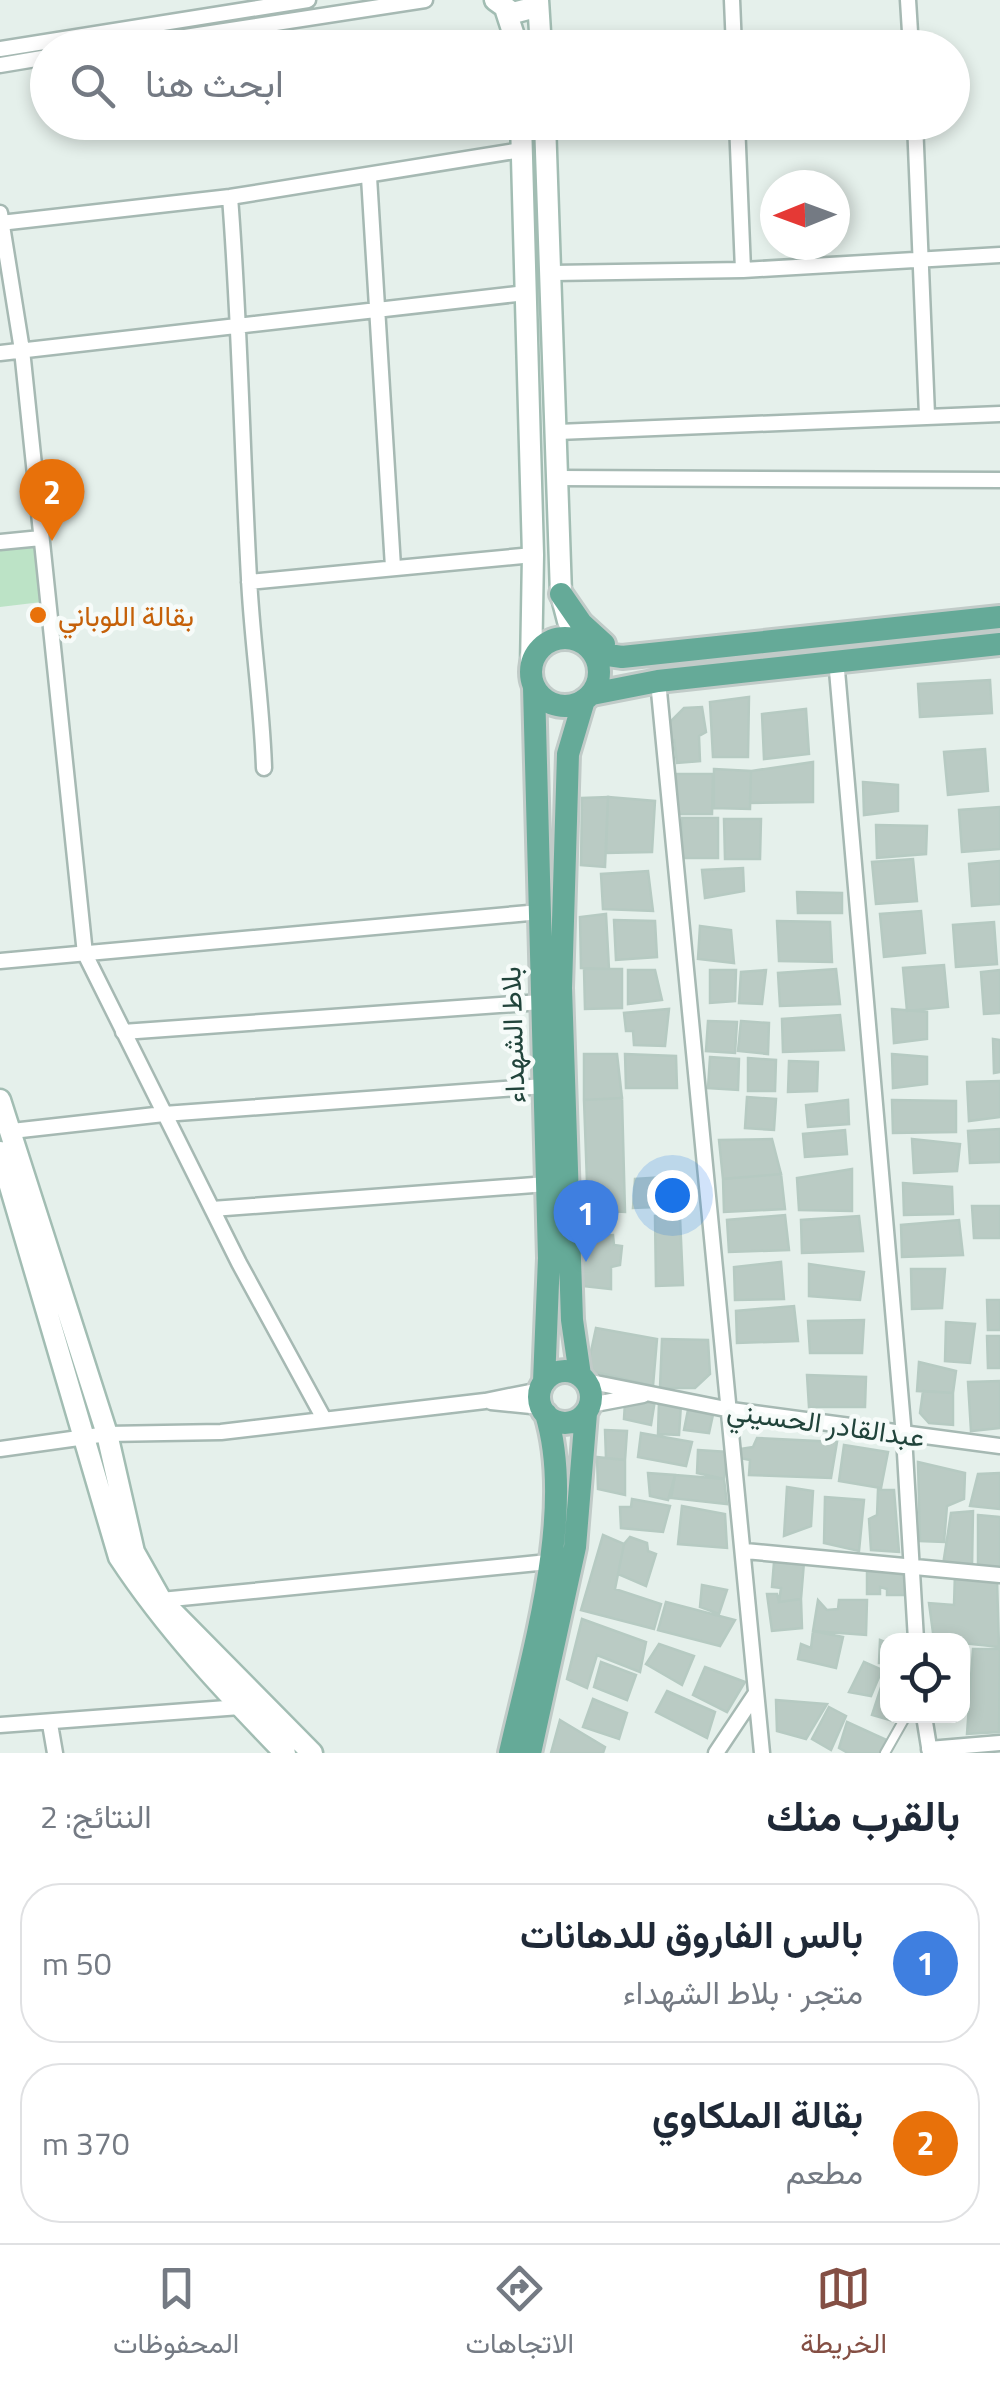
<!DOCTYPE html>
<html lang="ar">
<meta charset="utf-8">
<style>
:root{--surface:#fff;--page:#f6f6f7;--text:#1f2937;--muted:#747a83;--line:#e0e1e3;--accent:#844f44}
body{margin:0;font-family:"Titillium Web",Vazirmatn,sans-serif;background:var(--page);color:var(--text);direction:rtl}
.controls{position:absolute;right:30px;bottom:30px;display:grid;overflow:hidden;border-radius:20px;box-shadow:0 5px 15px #0003}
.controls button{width:90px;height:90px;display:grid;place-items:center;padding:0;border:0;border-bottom:2px solid var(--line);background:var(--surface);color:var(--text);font:50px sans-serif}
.compass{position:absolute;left:760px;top:170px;width:90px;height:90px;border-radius:50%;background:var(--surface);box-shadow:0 5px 15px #0003;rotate:269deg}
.you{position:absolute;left:672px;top:1195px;width:35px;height:35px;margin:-25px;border:8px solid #fff;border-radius:50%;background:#1a73e8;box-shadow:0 0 0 15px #1a73e833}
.badge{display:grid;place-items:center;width:65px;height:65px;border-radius:50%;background:var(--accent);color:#fff;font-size:32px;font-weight:700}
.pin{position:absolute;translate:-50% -82px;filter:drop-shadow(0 2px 5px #0008)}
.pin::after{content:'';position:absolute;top:52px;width:35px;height:30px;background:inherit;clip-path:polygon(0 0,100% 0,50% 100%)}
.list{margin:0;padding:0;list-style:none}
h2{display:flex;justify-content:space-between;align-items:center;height:130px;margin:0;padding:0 40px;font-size:42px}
h2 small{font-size:32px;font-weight:400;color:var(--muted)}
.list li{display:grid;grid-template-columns:65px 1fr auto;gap:30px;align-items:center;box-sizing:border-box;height:160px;margin:0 20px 20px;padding:0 20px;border:2px solid var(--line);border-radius:40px}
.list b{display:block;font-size:38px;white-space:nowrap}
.list p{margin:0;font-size:32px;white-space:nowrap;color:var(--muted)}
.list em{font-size:32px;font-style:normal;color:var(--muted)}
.icon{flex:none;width:55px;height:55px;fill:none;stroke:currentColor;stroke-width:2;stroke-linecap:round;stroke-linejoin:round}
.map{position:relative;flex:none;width:1000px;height:1753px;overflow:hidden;direction:ltr}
.search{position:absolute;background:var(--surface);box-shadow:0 5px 15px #0003;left:30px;right:30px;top:30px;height:110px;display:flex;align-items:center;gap:25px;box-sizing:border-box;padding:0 35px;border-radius:55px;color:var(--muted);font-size:38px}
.sheet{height:490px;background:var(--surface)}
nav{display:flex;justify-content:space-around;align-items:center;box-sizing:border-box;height:140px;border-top:2px solid var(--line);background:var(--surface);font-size:28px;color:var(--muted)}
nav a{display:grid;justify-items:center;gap:5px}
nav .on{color:var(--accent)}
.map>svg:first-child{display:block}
</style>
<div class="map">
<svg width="1000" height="1753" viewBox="0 0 1000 1753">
<rect width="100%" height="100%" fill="#e5f0eb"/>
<path fill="#bce3c6" d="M41 538 50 601 0 607V542Z"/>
<path fill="#bacbc4" stroke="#b6cac2" stroke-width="2.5" d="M990 680 992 713 920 717 918 684Z
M749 697 748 757H713L710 702Z
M702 707 706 732 699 736 700 761 677 763 674 740H669L670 722 684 708Z
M806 709 809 754 764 759 762 714Z
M985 749 988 791 948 795 944 752Z
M813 762V802L750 803 751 771Z
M714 769 751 771 750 809 714 808Z
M676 774H713L712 814H677Z
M863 782 898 785V811L864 815Z
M608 797 605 867 581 865 582 798Z
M608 797 655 801 652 852 606 853Z
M1000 807V849L962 852 959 810Z
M682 818H718V858H682Z
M724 819H761L760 859H725Z
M876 825 927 826 926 854 877 858Z
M913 859 917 901 876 904 872 862Z
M1000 861V904L972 906 969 864Z
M743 868 744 891 705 898 702 870Z
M648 871 653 911 603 909 601 874Z
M797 892 842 893V913H798Z
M921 911 925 953 884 957 880 914Z
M606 914 609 969 581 968 580 917Z
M614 920 655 921 657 957 616 960Z
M777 921 830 922 832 962 779 961Z
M994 922 997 964 956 967 953 925Z
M700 926 731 930 734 963 698 959Z
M944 965 948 1007 907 1011 903 968Z
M584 969H622V1008L585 1009Z
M836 969 840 1004 780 1006 778 973Z
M628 970H655L662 1000 628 1004Z
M710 970H736L735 1001 710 1003Z
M766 970 762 1004 739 1003 741 972Z
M1000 970V1013L984 1014 981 972Z
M669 1009 665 1046 634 1045 633 1031H626L624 1013Z
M892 1009 927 1012V1039L894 1043Z
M840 1015 844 1050 783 1052 782 1019Z
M708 1021 737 1022 735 1053 706 1051Z
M741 1021 769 1023 768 1054 738 1051Z
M993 1039 1000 1040V1072L994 1073Z
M584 1054H617L622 1098 584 1100Z
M625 1054 676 1056 677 1088H626Z
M892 1054 927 1057V1084L893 1088Z
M710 1057 739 1059 738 1090 708 1088Z
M748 1058 776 1060 775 1091H748Z
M789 1061 818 1062 817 1091 788 1092Z
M1000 1081V1117L969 1121 967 1082Z
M747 1097 776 1099 774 1130 745 1128Z
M622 1098 625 1212 588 1210 584 1100Z
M848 1100 849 1124 808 1127 806 1105Z
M892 1100 956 1101V1132L893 1133Z
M1000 1129V1162L970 1163 968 1131Z
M845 1130 847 1154 805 1157 803 1134Z
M772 1139 781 1174 723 1179 719 1140Z
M912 1139 960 1144 957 1171 914 1173Z
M852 1169V1211L799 1210 797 1178Z
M781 1174 785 1209 724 1212 723 1179Z
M680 1176V1206L633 1208 635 1179Z
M903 1183 952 1187 953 1214 904 1215Z
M972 1206H1000V1238H974Z
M785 1215 789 1250 729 1252 727 1220Z
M655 1216 680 1217 683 1285 656 1286Z
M859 1216 863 1251 802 1253 801 1220Z
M959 1220 963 1255 902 1257 901 1225Z
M613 1235 614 1245 622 1246 620 1265 611 1267V1289L582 1286 584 1237Z
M781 1262 784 1299 735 1300 734 1267Z
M809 1264 864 1272 860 1300 809 1296Z
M911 1269H945L942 1308 912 1309Z
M987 1300H1000V1330H988Z
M794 1306 798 1341 737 1343 736 1311Z
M864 1320 862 1353H810L808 1321Z
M946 1322 975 1324 970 1363 945 1361Z
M596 1328 657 1339 653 1386 587 1370Z
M987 1336H1000V1368H988Z
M662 1339 708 1340 710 1374 695 1388H660Z
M919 1362 956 1371 953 1393 917 1391Z
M807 1375 866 1377 865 1407H809Z
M1000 1381V1428L971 1431 968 1382Z
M923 1391 953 1393V1425L929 1423 920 1413Z
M655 1400 651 1425 624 1419 625 1402Z
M659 1401 681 1404 679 1435 658 1434Z
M689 1405 714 1410 709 1433 684 1430Z
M605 1430 627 1431 625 1460 606 1458Z
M641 1433 692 1442 686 1466 638 1457Z
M757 1438 837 1442 831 1478 749 1475 750 1460 740 1458V1449L753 1447Z
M844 1445 888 1452 881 1488 839 1481Z
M698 1450 728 1452 724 1479 697 1473Z
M597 1457 625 1460V1495L598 1489Z
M918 1462 965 1473 964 1499 947 1506 944 1542 920 1541Z
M648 1473 675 1475 668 1500 650 1496Z
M1000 1473V1509L970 1506 978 1474Z
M675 1475 724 1479 727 1504 671 1498Z
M787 1487 813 1491 811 1526 784 1536Z
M878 1490H894L899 1552 871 1550 869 1519 877 1515Z
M825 1497 864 1500 859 1551 824 1543Z
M632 1499 670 1506 663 1532 621 1528 620 1507H631Z
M682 1506 725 1514 727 1548 678 1544Z
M973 1511 972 1568 943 1565 951 1513Z
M978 1515 1000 1517V1569L978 1567Z
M603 1535 624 1544 615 1589 661 1604 654 1629 581 1610Z
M630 1537 647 1543 648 1551 656 1554 646 1586 618 1574 624 1544Z
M774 1562H804L801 1599 779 1602 781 1588 772 1587Z
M867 1567 903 1570 908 1595H887V1589L880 1587V1594H867Z
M955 1573 997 1579 999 1647 934 1640 929 1603 954 1605Z
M702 1585 727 1590 719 1614 700 1607Z
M767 1594H777L779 1602 801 1599 802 1628 772 1631Z
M818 1600 827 1610 838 1609 839 1600H867L866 1635 813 1631Z
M666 1602 735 1620 720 1646 658 1630Z
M582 1619 646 1642 640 1672 597 1655 587 1688 567 1679Z
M813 1631 843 1637 836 1668 798 1659 801 1644 811 1648Z
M880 1640 888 1643V1663H879Z
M659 1644 694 1656 682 1685 646 1664Z
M973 1649H1000L999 1732 967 1734Z
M601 1662 636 1675 627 1700 594 1687Z
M864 1662 882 1670 871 1696 849 1692Z
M705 1667 745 1682 727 1712 693 1695Z
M885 1675 888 1676 890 1720 872 1715Z
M667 1691 715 1712 707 1738 656 1712Z
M593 1699 627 1713 619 1739 583 1727Z
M776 1700 827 1704 806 1739 777 1731Z
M829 1707 846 1716 831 1750 812 1739Z
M560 1720 605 1747 603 1753H551Z
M847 1722 889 1741 883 1753H848L839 1748Z"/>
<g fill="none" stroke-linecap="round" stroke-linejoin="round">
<g stroke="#a6b9b3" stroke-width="12">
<path id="lane" d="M885 1753 906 1716"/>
</g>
<g stroke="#a6b9b3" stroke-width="19">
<path id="street" d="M732 0 734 48
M908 0 911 48
M113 48 425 0
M0 49 308 0
M0 65 48 57
M737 122 743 270
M915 122 927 415
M369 177 393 567
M230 197C240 324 242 451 249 578 252 641 262 704 264 768
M0 213 22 350 85 954 239 1263 323 1417
M0 223 230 197 521 150
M553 273 743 270 1000 255
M0 353 526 293
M558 432 1000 414
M558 478 1000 480
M0 542 41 538
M249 582 533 555
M836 659 904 1436 916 1640
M658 681 762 1753
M0 961 540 912
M123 1032 541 1002
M12 1131 164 1114 544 1086
M212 1209 547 1184
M586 1381 731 1410 1000 1446
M491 1402 541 1407
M590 1405 643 1395
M0 1449 107 1434 221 1432 485 1401 540 1390
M745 1551 1000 1575
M161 1600 548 1562
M924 1716 930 1753
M50 1724 55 1753
M0 1725 240 1707
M929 1749 1000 1743
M716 1753 756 1693"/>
</g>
<g stroke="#a2bdb3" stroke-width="25">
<path id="secondary" d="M495 0 513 13 528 9 537 0
M538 0 541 48
M506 11 518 48
M521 122 533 555 531 668
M545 122 561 594 568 621 583 643
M0 1100 107 1434 134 1552 161 1600 312 1753
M0 1152 119 1557C167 1630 225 1691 285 1753"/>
</g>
<g stroke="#c1cbc8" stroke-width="28">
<path id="primary" d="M561 594 581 623 604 644
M531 672a34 34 0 1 1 68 0a34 34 0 1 1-68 0Z
M594 653 622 657 1000 617
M534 687 549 1258 544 1382
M592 694 658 681 1000 644
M539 1397a26 26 0 1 1 52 0a26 26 0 1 1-52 0Z
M580 1375 572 1320 561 988 568 754 584 700
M510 1753C532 1655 576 1511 546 1414
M530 1753 575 1547 586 1413"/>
</g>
<use href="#lane" stroke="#fff" stroke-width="8"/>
<use href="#street" stroke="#fff" stroke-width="14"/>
<use href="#secondary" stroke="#fff" stroke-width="20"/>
<use href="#primary" stroke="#65aa98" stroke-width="22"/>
</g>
<circle fill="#e8710a" stroke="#f6fbf9" stroke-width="4" cx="38" cy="615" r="10"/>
<g text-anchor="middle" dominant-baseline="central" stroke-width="9" stroke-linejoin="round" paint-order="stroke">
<g font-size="28" fill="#c56008" stroke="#f6fbf9" text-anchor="start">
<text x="58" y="615">بقالة اللوباني</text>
</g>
<g font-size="28" fill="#21443b" stroke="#f6fbf9">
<text transform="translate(512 1035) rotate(-92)">بلاط الشهداء</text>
<text transform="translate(826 1423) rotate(8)">عبدالقادر الحسيني</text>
</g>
</g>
</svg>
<div class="controls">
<button><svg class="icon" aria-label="locate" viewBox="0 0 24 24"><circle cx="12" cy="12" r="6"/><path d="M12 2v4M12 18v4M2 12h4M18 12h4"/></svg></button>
</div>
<svg class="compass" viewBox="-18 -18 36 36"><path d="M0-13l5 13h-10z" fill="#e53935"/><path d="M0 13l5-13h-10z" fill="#747a83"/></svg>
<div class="you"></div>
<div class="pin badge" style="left:586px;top:1262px;background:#3f7fe0">1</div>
<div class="pin badge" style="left:52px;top:541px;background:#e8710a">2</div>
<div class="search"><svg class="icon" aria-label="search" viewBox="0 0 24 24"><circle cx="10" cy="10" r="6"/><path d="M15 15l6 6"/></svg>ابحث هنا</div>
</div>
<section class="sheet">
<h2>بالقرب منك<small>النتائج: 2</small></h2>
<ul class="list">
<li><span class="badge" style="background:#3f7fe0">1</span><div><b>بالس الفاروق للدهانات</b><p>متجر · بلاط الشهداء</p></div><em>50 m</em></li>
<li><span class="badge" style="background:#e8710a">2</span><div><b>بقالة الملكاوي</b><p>مطعم</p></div><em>370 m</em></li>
</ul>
</section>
<nav>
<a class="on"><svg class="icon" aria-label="map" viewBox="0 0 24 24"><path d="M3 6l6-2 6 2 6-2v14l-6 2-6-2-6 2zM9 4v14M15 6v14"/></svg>الخريطة</a>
<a><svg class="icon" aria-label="directions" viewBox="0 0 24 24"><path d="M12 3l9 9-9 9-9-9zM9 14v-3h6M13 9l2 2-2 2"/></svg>الاتجاهات</a>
<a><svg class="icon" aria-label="saved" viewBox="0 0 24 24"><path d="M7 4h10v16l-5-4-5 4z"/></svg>المحفوظات</a>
</nav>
